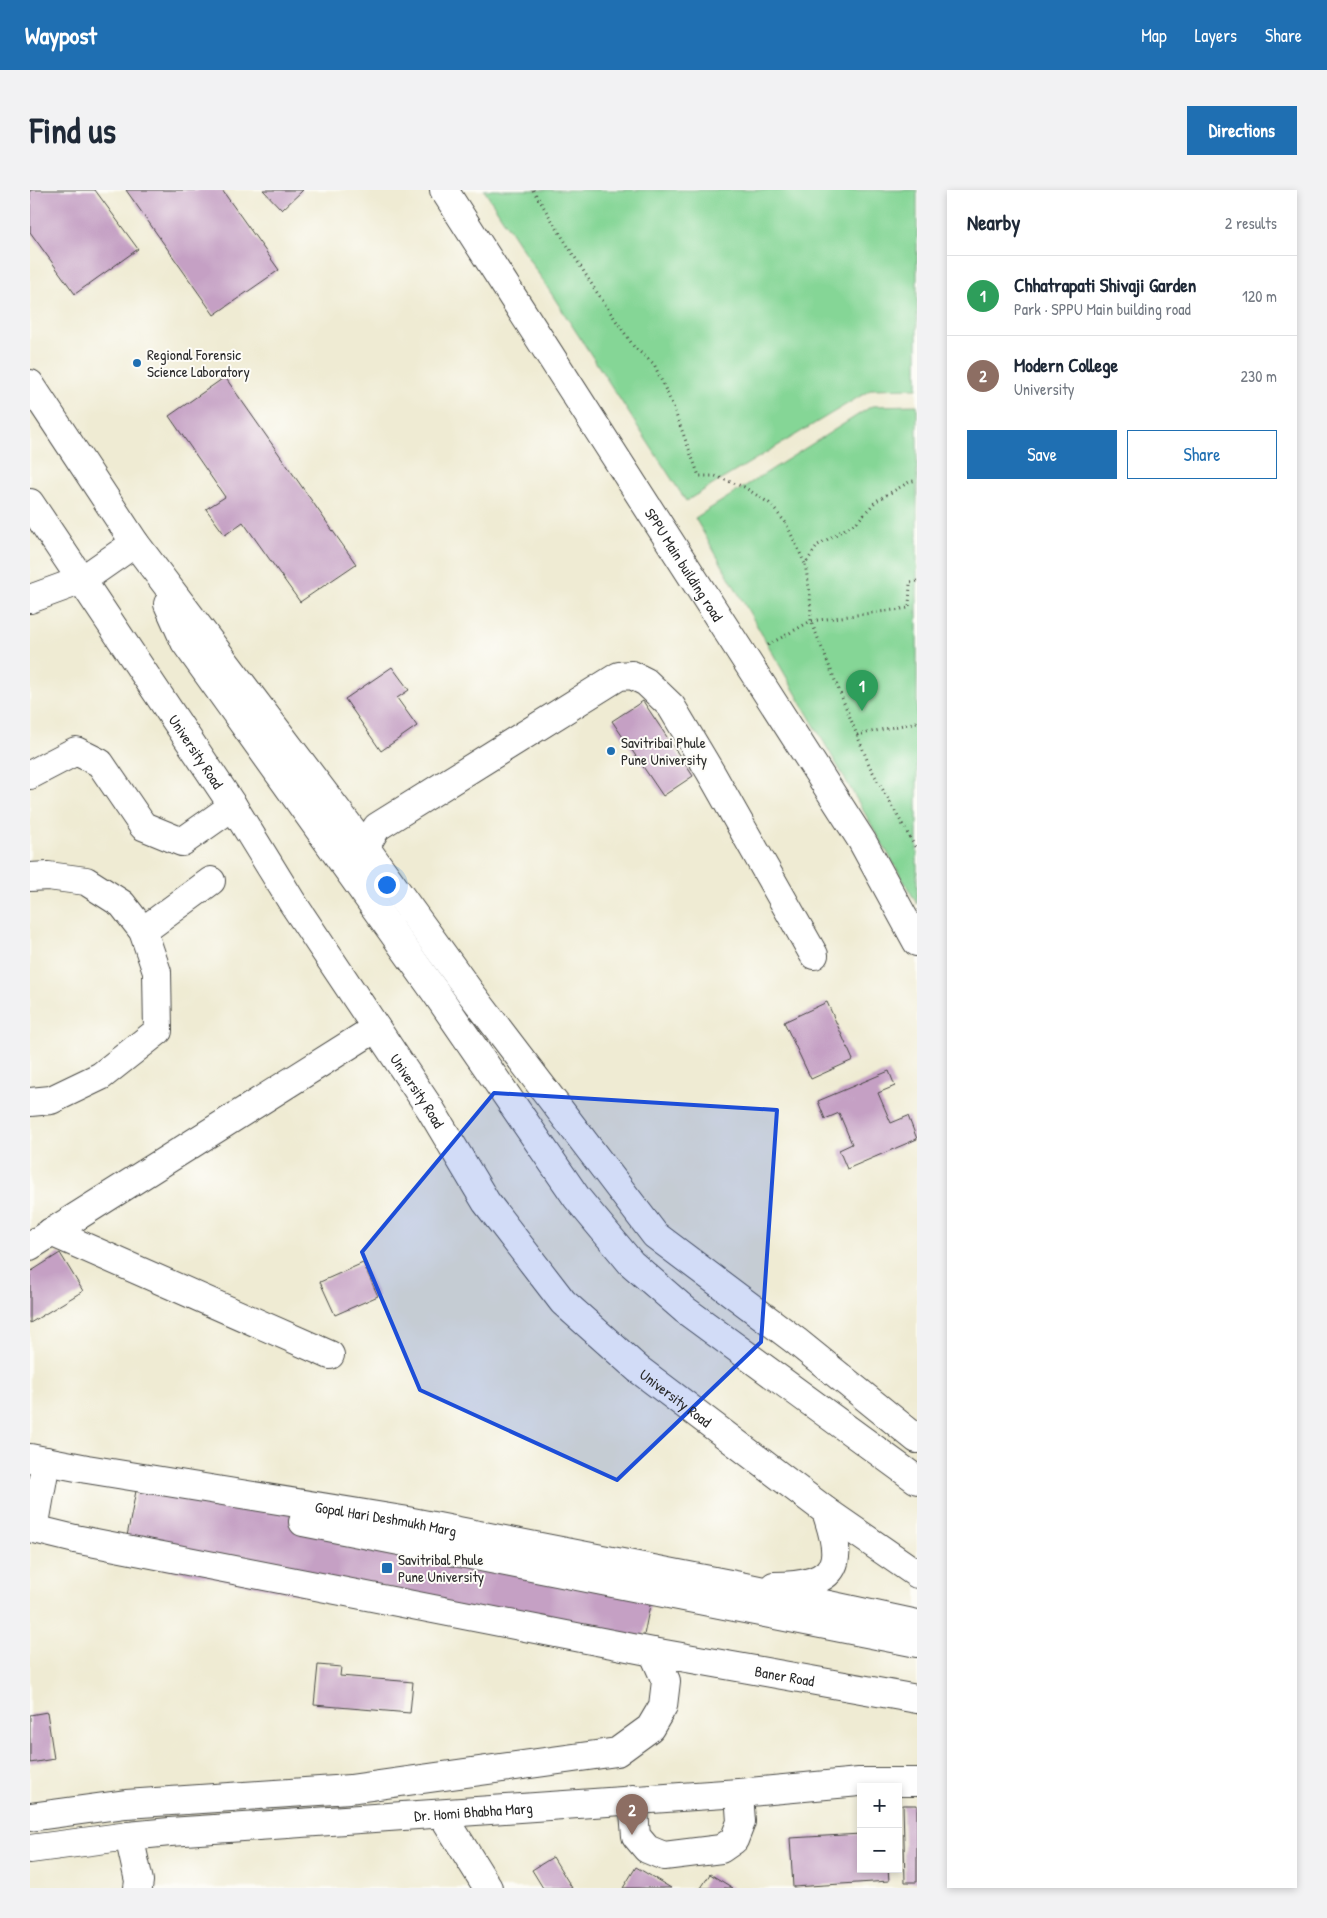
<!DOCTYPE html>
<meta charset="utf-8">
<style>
:root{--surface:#fff;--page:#f2f2f3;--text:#1f2937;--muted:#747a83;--line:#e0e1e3;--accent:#1f6fb2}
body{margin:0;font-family:"Patrick Hand",sans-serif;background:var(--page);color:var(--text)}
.controls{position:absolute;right:15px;bottom:15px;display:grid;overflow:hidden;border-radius:0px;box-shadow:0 2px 8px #0003}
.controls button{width:45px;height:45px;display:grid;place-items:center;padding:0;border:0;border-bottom:1px solid var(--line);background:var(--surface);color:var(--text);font:25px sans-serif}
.you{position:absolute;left:356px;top:694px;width:18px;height:18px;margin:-12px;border:4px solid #fff;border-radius:50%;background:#1a73e8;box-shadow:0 0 0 8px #1a73e833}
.badge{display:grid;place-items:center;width:32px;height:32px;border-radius:50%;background:var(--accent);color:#fff;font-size:16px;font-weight:700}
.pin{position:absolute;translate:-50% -41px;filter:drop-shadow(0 1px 2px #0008)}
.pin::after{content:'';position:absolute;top:26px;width:18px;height:15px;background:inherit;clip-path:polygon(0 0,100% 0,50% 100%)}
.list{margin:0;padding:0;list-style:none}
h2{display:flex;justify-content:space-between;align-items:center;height:65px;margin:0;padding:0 20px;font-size:21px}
h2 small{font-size:16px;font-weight:400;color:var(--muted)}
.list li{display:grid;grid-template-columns:32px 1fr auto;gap:15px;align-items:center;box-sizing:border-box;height:80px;padding:0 20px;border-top:1px solid var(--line)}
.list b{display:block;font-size:19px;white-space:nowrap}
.list p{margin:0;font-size:16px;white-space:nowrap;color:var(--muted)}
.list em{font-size:16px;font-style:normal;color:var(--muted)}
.actions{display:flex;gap:10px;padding:15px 20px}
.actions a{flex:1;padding:11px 0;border:1px solid var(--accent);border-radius:0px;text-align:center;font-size:18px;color:var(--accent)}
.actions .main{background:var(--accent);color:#fff}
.map{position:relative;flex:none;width:887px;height:1698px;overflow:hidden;border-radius:0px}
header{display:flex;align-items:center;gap:30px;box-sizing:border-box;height:70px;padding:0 25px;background:var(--accent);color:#fff}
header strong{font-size:24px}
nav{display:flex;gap:28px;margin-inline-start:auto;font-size:18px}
.intro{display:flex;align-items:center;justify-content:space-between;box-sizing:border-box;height:120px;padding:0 30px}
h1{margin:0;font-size:35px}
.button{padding:12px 22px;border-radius:0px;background:var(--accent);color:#fff;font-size:18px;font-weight:700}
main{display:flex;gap:30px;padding:0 30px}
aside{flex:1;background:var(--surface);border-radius:0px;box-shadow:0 2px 8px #0003}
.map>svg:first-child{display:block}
</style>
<header>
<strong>Waypost</strong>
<nav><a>Map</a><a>Layers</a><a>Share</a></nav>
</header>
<div class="intro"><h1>Find us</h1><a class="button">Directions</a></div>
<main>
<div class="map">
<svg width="887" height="1698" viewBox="0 0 887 1698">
<rect width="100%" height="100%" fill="#fdfcf7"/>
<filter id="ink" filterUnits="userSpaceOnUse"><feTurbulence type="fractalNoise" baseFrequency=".02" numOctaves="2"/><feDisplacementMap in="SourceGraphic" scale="10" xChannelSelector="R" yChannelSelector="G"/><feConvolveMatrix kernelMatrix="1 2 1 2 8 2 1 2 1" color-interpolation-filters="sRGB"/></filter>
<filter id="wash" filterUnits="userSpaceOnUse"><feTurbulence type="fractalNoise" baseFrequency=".0096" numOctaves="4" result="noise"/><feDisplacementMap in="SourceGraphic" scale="20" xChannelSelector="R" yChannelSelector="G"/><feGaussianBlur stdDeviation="1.12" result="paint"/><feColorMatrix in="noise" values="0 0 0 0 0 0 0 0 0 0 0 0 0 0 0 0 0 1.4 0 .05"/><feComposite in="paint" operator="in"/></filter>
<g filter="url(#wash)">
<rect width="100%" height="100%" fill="#efebd3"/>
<path fill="#85d696" stroke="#588060" d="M454 0H887V198L842 199 656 311Z
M887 215V714L665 328 842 216Z"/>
<g id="blocks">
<path fill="#c5a0c4" d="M0 0H65L108 59 45 104 0 42Z
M96 0H192L249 80 184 125Z
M233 0H273L252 20Z
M195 187 326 374 270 412 213 332 195 345 176 319 195 307 139 226Z
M362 477 379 500 367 508 387 536 351 561 315 509Z
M613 511 663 586 633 606 582 531Z
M797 812 823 870 781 889 754 832Z
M859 881 865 896 848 903 861 933 878 926 887 949 817 979 809 960 822 954 809 923 795 929 788 911Z
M30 1063 53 1101 0 1133V1082Z
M333 1073 348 1106 305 1125 290 1092Z
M108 1291 625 1390 609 1470 92 1371Z
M288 1475 311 1477 310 1486 383 1492 380 1523 284 1515Z
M17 1522 24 1569 0 1573V1525Z
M873 1615H887V1692H875Z
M831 1644V1679H858L859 1691 763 1697 760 1648Z
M523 1667 542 1698H513L502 1680Z
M606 1677 641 1698H593Z
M680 1684 703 1698H671Z"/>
</g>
</g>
<g filter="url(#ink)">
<use href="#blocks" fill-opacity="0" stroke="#484844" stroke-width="1"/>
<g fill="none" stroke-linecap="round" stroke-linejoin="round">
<g stroke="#484844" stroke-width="30">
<g id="minor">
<path id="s1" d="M414 0 832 651 887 752"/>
<path d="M0 409 52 390 105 353"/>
<path d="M0 585 46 561 70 573 113 636 152 652 203 616"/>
<path d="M335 657 347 637 589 486 602 485 616 492 641 516 681 583 784 765"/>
<path d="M0 687 18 686 56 691 92 714 113 741 127 782 128 841 71 886 21 910 0 912"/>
<path d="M113 741 181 691"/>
<path d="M21 1042 300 1165"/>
<path d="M0 1056 346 838"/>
<path d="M603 1609 606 1646 617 1659 634 1666 691 1659 704 1650 711 1632 709 1603"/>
<path d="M412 1624 458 1698"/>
<path d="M99 1646 109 1691 108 1698"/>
</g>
</g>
<g stroke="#484844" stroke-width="30">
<g id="major">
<path d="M0 194 105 353 335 657 440 802 625 1045 766 1151 887 1249"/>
<path id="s2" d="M0 313 203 616 262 712 401 920 456 1012 533 1112 608 1179 796 1321 887 1384"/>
<path d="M138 414 155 452 406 803 547 1008 601 1073 655 1120 887 1290"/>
<path id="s3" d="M0 1268 57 1279 372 1330 710 1396 887 1434"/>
<path d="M273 1332 887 1453"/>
<path id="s4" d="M0 1338 45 1349 623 1462 887 1509"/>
<path d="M4 1339 16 1271"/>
<path d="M744 1396C765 1396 802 1394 805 1367 807 1352 800 1335 796 1321"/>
<path d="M0 1627 96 1614 320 1599 587 1562 620 1538 633 1516 636 1491 623 1462"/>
<path id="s5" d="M0 1659 99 1646 140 1642 709 1603 829 1592H887"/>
</g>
</g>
<path stroke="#484844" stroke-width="3" stroke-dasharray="1 4" stroke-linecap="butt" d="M503 0 564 98 604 157 624 174 642 214 669 286H685L714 297 739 313 756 333 775 374
M887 391 880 392 879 418 781 431 840 577 887 660
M738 455 781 431 780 403 775 374 788 355 827 332 846 311 879 292 887 290
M827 545 887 532"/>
<use href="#minor" stroke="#fff" stroke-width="28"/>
<use href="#major" stroke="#fff" stroke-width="28"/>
</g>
</g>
<path fill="#1d4ed8" fill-opacity="0.2" stroke="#1d4ed8" stroke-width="4" stroke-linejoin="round" d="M464 903 747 920 731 1152 587 1290 390 1200 332 1062Z"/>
<g fill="#1f6fb2" stroke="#fdfcf7" stroke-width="2">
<circle cx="107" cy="173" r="5"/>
<circle cx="581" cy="561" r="5"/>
<rect x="351" y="1372" width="12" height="12" rx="2.5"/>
</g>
<g text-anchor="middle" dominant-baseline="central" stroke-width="4" stroke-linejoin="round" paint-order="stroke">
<g font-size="15" fill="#2b2b2b" stroke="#fdfcf7" text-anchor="start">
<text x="117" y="164">Regional Forensic<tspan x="117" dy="17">Science Laboratory</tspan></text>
<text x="591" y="552">Savitribai Phule<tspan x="591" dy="17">Pune University</tspan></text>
<text x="368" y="1369">Savitribal Phule<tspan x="368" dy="17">Pune University</tspan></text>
</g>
<g font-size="15" fill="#2b2b2b" stroke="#fdfcf7">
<text stroke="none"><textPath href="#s1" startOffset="445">SPPU Main building road</textPath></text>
<text stroke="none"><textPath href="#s2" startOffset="299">University Road</textPath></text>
<text stroke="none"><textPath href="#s2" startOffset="704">University Road</textPath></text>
<text stroke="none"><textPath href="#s2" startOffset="1109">University Road</textPath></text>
<text stroke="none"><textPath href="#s3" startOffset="361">Gopal Hari Deshmukh Marg</textPath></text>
<text stroke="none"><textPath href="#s4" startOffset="769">Baner Road</textPath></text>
<text stroke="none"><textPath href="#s5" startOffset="445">Dr. Homi Bhabha Marg</textPath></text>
</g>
</g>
</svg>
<div class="controls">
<button>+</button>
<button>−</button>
</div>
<div class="you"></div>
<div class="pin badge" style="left:832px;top:521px;background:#2e9e5b">1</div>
<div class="pin badge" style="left:602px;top:1645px;background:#8d6e63">2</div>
</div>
<aside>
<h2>Nearby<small>2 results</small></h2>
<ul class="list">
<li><span class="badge" style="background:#2e9e5b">1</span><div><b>Chhatrapati Shivaji Garden</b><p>Park · SPPU Main building road</p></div><em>120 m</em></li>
<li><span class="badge" style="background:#8d6e63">2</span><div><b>Modern College</b><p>University</p></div><em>230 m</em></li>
</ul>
<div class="actions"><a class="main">Save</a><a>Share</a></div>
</aside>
</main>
